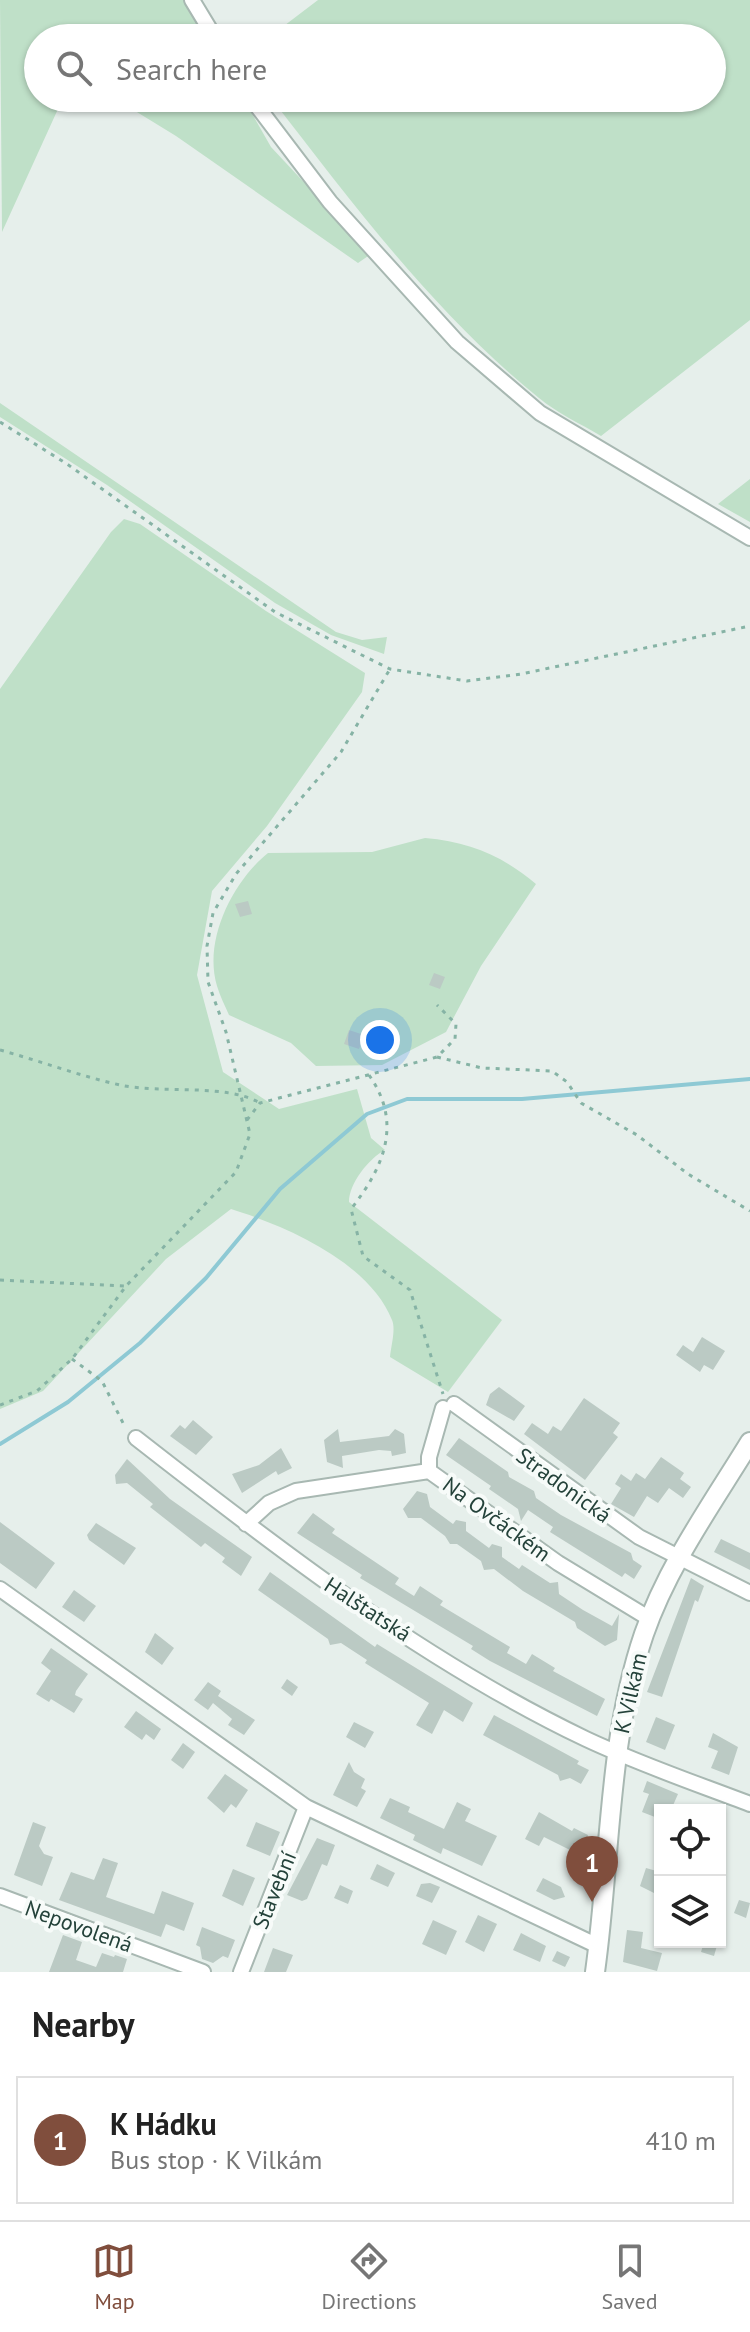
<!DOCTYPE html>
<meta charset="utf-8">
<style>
:root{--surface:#fff;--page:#f2f2f2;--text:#222;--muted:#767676;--line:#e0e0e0;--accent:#804e3d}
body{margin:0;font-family:"PT Sans",sans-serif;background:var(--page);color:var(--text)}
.controls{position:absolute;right:24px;bottom:24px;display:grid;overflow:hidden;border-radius:0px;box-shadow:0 2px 6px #0004}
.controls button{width:72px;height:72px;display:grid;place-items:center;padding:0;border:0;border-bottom:2px solid var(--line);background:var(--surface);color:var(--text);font:40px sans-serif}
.you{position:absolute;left:380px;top:1040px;width:28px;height:28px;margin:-20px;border:6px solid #fff;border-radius:50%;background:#1a73e8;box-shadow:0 0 0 12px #1a73e833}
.badge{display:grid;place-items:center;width:52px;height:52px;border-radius:50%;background:var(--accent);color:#fff;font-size:26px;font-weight:700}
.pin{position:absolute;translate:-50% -66px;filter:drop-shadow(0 2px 4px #0008)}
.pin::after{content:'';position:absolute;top:42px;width:28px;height:24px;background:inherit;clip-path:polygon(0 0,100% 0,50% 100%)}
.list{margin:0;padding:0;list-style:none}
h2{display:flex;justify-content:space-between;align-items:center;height:104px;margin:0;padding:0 32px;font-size:34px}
h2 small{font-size:26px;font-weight:400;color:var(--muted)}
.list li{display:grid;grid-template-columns:52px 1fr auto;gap:24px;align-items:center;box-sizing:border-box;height:128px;margin:0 16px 16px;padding:0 16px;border:2px solid var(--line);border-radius:0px}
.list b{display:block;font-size:30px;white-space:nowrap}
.list p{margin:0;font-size:26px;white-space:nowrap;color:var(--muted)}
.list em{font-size:26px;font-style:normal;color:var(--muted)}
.icon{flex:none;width:44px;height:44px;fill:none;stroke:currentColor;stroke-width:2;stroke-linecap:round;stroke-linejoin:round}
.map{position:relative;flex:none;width:750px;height:1972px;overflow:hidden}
.search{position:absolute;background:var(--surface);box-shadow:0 2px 6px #0004;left:24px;right:24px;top:24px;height:88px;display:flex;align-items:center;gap:20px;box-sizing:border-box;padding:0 28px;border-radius:44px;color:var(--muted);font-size:30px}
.sheet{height:248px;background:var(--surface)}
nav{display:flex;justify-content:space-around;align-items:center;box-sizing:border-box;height:112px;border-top:2px solid var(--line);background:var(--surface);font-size:22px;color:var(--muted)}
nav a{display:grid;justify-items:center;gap:4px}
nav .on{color:var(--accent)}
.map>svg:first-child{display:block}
</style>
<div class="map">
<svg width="750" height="1972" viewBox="0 0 750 1972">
<rect width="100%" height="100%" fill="#e6efeb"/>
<path fill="#bfe0c8" d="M0 0H185L208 38H38V98H63L2 232Z
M318 0H750V320L601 436C581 424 557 413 539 398 434 313 353 204 271 98H712V38H268Z
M114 98H243L271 147 371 254 358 263 176 136Z
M0 403 336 632 362 640 387 637 384 654 331 635 275 603 107 485 0 417Z
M750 479V522L718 504Z
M124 519 140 524 266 611 365 673 362 692 267 826 212 891 197 975 223 1072 279 1109 357 1089 371 1138 385 1150C368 1159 349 1184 349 1202L502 1320 448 1392 390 1357C391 1346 396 1329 392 1320 369 1262 286 1226 231 1209L166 1259 43 1391 0 1409V689L111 532Z
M425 838C470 842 501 855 536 884L481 966 446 1032 382 1065 316 1066 291 1043 229 1015C225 1006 220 996 217 986 203 940 233 881 268 853L372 852Z"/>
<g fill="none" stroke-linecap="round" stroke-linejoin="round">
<path stroke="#8ec9d4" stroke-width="4" d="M0 1444 68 1402 140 1343 206 1278 280 1189 367 1114 407 1099H522L750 1079"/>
</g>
<path fill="#bbcac4" d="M248 901 252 914 240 917 235 904Z
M434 973 445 977 440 989 429 985Z
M349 1030 364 1035 359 1049 344 1044Z
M702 1337 725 1351 713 1370 704 1365 700 1372 676 1355 683 1345 693 1352Z
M499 1387 525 1406 514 1421 486 1405 490 1394Z
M584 1398 620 1423 613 1433 618 1437 585 1480 524 1434 532 1423 548 1434 553 1426 561 1431Z
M193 1420 213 1437 196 1455 170 1436 180 1425 185 1429Z
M338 1429 340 1442 389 1436 395 1429 404 1434 406 1453 392 1456 391 1451 379 1450 342 1456 343 1468 327 1462 324 1440Z
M459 1438 508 1472 509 1477 534 1491 536 1498 561 1515 631 1553 633 1560 642 1566 634 1579 625 1573 622 1577 550 1532 553 1527 528 1510 521 1521 518 1509 489 1489 491 1486 446 1455Z
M281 1448 292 1468 278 1475 276 1471 242 1493 232 1474 259 1465Z
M661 1457 684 1473 680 1479 691 1487 683 1498 669 1488 658 1503 647 1496 634 1517 611 1504 621 1488 615 1484 621 1474 631 1481 636 1473 645 1479Z
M127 1459 170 1499 252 1557 241 1576 222 1562 225 1558 205 1543 201 1547 150 1507 153 1504 127 1483 116 1484 115 1475Z
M417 1491 427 1494 430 1507 453 1524 456 1520 466 1522V1531L489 1548 492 1544 502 1547V1557L519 1569 522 1565 550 1583 558 1582 559 1594 583 1610 612 1626 619 1614 617 1640 605 1646 577 1628 575 1622 523 1591 494 1569 484 1570 481 1561 457 1544H450L445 1536 421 1518H408L403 1509Z
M313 1513 335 1529 332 1533 399 1578 395 1584 414 1596 420 1586 443 1601 440 1605 510 1647 507 1653 526 1664 532 1654 555 1668 553 1671 605 1699 597 1716 490 1661 471 1649 473 1646 360 1578 362 1575 297 1533Z
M0 1522 55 1563 36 1589 0 1563Z
M96 1523 136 1548 124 1565 89 1540 87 1535Z
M721 1539 750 1553V1570L714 1552Z
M270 1572 375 1647 377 1644 473 1703 463 1722 444 1710 432 1734 416 1725 429 1703 365 1663 367 1660 341 1643 330 1645 328 1639 258 1590Z
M691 1578 704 1586 698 1602 695 1600 662 1697 647 1692Z
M74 1590 96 1606 84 1622 62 1607Z
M155 1633 174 1648 162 1665 145 1652Z
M51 1648 88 1674 76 1691 75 1695 83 1699 74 1713 51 1699 49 1702 36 1694 51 1671 41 1663Z
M287 1679 298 1687 292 1696 281 1688Z
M208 1682 221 1691 218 1696 255 1720 244 1735 228 1725 232 1719 213 1703 208 1710 194 1700Z
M136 1711 161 1729 154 1740 146 1734 142 1740 124 1727Z
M494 1715 579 1761 577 1764 589 1770 581 1784 570 1778 560 1781 558 1775 483 1735Z
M656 1717 675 1725 665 1750 646 1742Z
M354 1722 374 1732 365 1748 346 1737Z
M713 1733 738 1747 729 1775 711 1768 718 1751 708 1747Z
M183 1743 195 1752 183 1769 171 1760Z
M349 1762 354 1772 365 1779 361 1788 366 1791 357 1807 333 1795Z
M225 1774 248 1790 236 1808 231 1804 224 1813 207 1798Z
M647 1781 678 1794 671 1810H660V1819L642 1812 649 1794 643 1792Z
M390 1798 410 1807 408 1812 444 1829 457 1802 471 1809 465 1821 497 1836 482 1866 443 1848 441 1854 413 1840 415 1835 380 1818Z
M539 1812 572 1831 574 1828 588 1835 582 1856 544 1837 539 1846 525 1839Z
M33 1822 46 1827 39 1846 44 1854 53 1857 42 1886 14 1875Z
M256 1822 280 1832 270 1856 246 1846Z
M317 1838 335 1845 327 1866 322 1864 307 1899 302 1901 287 1895Z
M103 1858 118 1863 106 1897 154 1914 162 1891 194 1903 184 1931 166 1924 161 1937 59 1900 71 1872 94 1880Z
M377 1864 395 1873 388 1887 370 1879Z
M646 1868 660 1872V1896L640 1886Z
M233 1869 255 1878 243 1906 222 1896Z
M543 1878 561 1887 565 1897 554 1900 536 1891Z
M430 1883 440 1887 432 1903 416 1896 421 1884Z
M340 1885 353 1891 348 1904 334 1898Z
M739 1900 750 1903 746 1918 734 1913Z
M478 1915 497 1924 484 1952 465 1942Z
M433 1920 457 1931 446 1955 422 1944Z
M202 1927 235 1940 228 1958 223 1956 213 1963 202 1959 200 1947 196 1945Z
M627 1930 643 1932 641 1948 662 1953 657 1971 623 1962Z
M521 1933 546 1946 540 1962 513 1950Z
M63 1935 82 1942 76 1960 96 1967 102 1953 114 1957 115 1955 127 1959 123 1972H49Z
M704 1942H718L714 1956 701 1952Z
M273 1948 293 1955 286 1972H264Z
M557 1951 570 1957 565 1967 552 1961Z"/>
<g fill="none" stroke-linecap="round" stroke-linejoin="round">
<g stroke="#a8b8b2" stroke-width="18">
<path id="minor" d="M192 0 215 38
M251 98 330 202 457 342 540 413 750 538
M454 1404 639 1537 750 1593
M136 1438C278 1549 423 1661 586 1739 639 1764 695 1783 750 1804
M429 1471V1457L443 1408
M246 1524 269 1503 296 1491 429 1471 558 1563 650 1619
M0 1589 306 1807 598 1946
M0 1896 203 1972
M241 1972 306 1807"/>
</g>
<g stroke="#a8b8b2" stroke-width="22">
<path id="tertiary" d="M595 1972C611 1859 607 1743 644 1634 668 1565 712 1504 750 1442"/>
</g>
<path stroke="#86b3a5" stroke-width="3" stroke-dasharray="4 6" stroke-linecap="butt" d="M0 422 67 464 275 612 390 669 467 681 521 674 750 626
M0 1050C40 1061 80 1076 120 1085 163 1094 225 1083 260 1103
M437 1057 482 1068 552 1071 567 1082 581 1103 637 1135 688 1174 750 1211
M369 1075C403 1123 384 1167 351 1209L363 1256 410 1290 443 1394
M247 1120 260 1103 437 1057 455 1039 456 1024 437 1005
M0 1280 124 1286
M72 1359 102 1381 125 1427
M0 1405 37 1391 72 1359 126 1286 236 1172 250 1134 226 1032 208 982 207 946 213 913 236 874 341 752 390 669"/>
<use href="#minor" stroke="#fff" stroke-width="14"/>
<use href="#tertiary" stroke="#fff" stroke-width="18"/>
</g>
<g text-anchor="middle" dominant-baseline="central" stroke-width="8" stroke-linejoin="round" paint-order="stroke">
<g font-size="22" fill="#24423a" stroke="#f7fbf9">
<text transform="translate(564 1485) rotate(36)">Stradonická</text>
<text transform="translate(497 1519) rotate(36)">Na Ovčáckém</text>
<text transform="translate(368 1609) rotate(33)">Halštatská</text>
<text transform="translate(630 1693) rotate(-77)">K Vilkám</text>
<text transform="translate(274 1890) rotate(-68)">Stavební</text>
<text transform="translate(79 1926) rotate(20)">Nepovolená</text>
</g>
</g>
</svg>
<div class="controls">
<button><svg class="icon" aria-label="locate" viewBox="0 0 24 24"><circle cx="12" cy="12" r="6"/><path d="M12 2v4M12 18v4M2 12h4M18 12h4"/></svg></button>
<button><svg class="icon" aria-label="layers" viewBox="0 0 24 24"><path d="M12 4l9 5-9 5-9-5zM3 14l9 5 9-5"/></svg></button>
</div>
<div class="you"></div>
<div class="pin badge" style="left:592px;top:1902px">1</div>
<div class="search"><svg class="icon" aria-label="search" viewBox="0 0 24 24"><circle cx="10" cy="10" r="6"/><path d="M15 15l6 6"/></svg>Search here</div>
</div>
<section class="sheet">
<h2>Nearby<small></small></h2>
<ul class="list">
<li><span class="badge">1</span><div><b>K Hádku</b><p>Bus stop · K Vilkám</p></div><em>410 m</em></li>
</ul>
</section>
<nav>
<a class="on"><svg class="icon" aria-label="map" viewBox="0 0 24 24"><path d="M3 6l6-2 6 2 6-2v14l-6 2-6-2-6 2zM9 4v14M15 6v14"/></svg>Map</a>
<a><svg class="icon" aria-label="directions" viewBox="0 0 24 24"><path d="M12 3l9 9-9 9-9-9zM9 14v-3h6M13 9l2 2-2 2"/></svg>Directions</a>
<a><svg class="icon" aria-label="saved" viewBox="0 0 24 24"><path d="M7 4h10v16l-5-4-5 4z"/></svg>Saved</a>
</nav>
